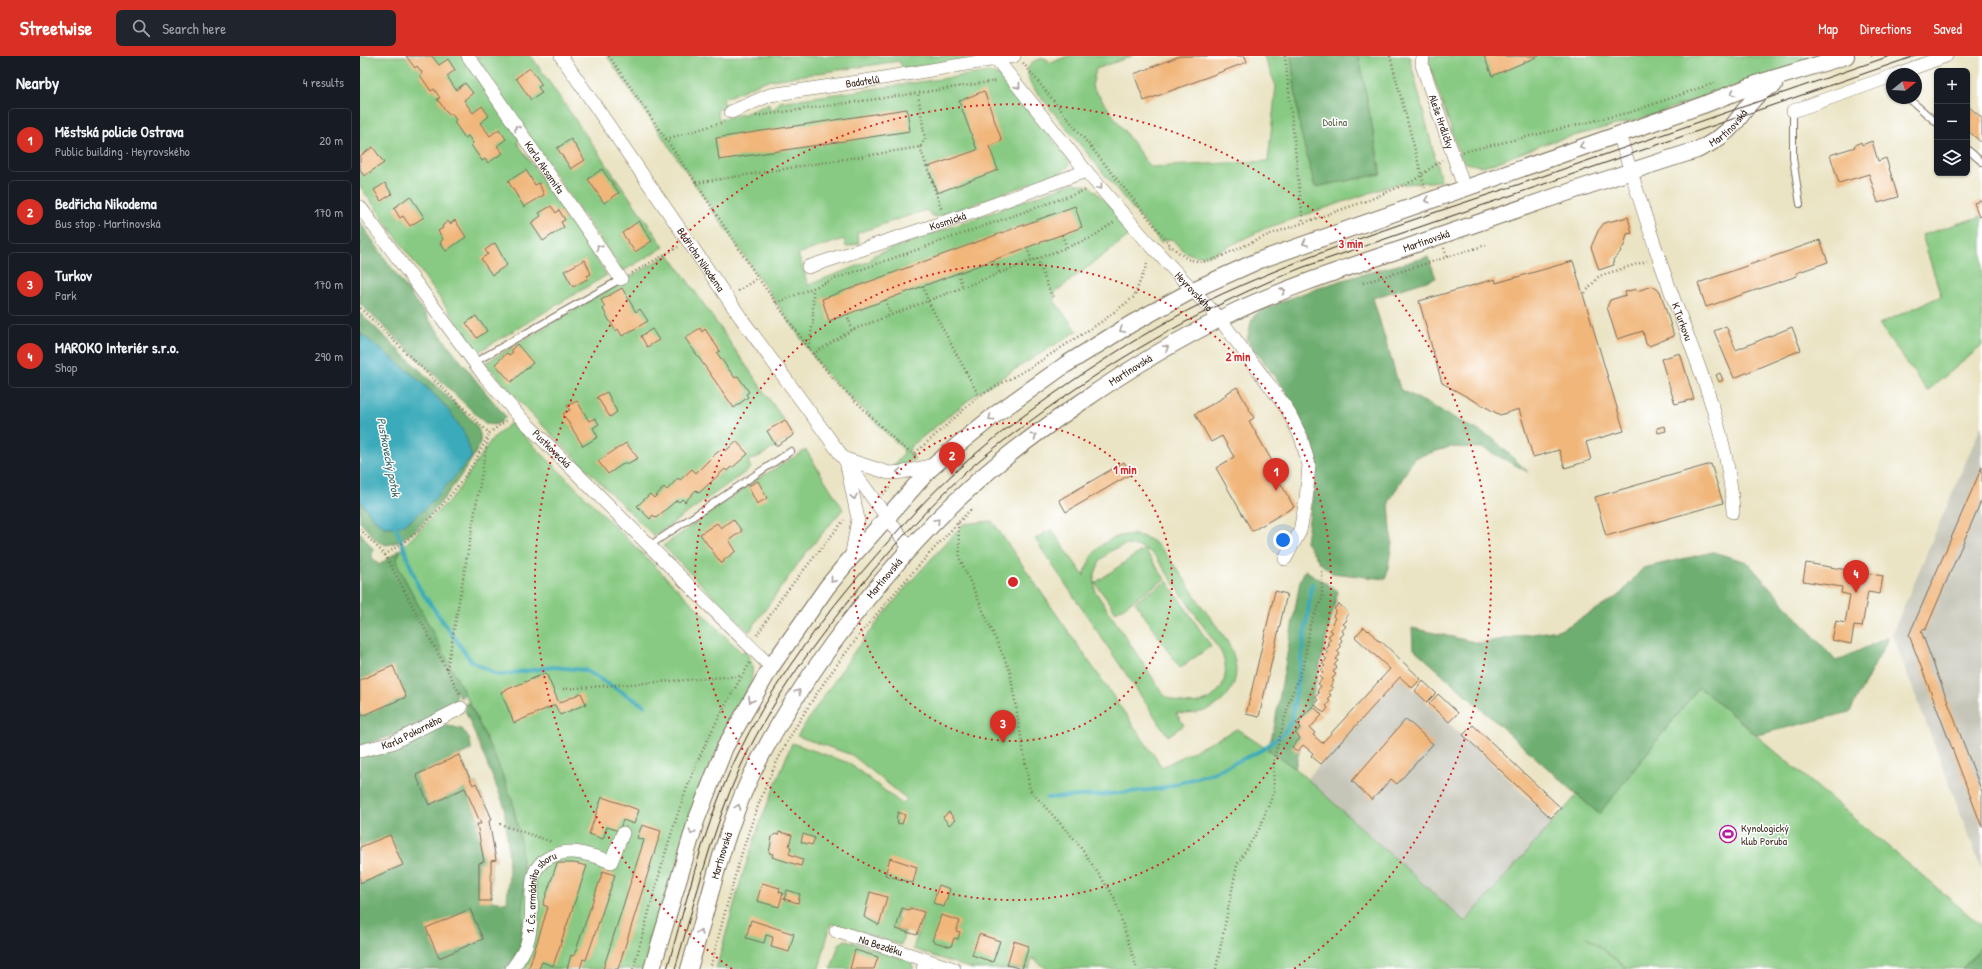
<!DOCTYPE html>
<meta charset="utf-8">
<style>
:root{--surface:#171b24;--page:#20242c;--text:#f1f3f6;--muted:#9ea1a6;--line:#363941;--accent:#d93025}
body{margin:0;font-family:"Patrick Hand",sans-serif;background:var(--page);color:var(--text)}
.controls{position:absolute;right:12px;top:12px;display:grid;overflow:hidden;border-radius:6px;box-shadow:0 1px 3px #0004}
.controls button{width:36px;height:36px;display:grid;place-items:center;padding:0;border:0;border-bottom:1px solid var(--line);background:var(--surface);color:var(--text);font:20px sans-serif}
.compass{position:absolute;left:1526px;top:12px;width:36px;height:36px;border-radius:50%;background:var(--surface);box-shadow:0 1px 3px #0004;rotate:72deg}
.you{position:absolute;left:923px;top:484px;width:14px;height:14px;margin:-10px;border:3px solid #fff;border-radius:50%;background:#1a73e8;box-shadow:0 0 0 6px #1a73e833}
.badge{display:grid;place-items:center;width:26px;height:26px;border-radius:50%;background:var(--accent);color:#fff;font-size:13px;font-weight:700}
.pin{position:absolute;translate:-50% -33px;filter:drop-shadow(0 1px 2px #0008)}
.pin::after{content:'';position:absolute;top:21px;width:14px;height:12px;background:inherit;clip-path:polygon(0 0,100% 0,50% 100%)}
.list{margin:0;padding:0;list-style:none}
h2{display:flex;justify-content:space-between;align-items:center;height:52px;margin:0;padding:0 16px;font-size:17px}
h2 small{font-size:13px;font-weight:400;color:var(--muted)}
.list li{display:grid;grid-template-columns:26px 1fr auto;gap:12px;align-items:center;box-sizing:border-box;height:64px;margin:0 8px 8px;padding:0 8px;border:1px solid var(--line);border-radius:6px}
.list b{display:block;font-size:15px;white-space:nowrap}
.list p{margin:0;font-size:13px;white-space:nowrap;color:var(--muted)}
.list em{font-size:13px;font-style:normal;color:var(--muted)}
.icon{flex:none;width:22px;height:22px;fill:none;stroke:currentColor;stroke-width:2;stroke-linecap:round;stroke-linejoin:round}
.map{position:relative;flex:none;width:1622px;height:913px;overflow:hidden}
header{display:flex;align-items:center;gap:24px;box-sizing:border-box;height:56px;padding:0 20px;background:var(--accent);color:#fff}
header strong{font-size:19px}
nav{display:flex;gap:22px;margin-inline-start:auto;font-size:14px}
.search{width:280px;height:36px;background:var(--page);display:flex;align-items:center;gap:10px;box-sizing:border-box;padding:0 14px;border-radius:6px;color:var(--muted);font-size:15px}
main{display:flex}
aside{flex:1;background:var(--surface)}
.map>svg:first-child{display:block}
</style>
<header>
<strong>Streetwise</strong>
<div class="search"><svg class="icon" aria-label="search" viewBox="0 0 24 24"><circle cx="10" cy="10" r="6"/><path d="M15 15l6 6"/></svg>Search here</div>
<nav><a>Map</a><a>Directions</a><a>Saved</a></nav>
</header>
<main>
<aside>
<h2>Nearby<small>4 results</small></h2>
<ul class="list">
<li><span class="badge">1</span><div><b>Městská policie Ostrava</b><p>Public building · Heyrovského</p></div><em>20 m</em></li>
<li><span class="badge">2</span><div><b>Bedřicha Nikodema</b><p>Bus stop · Martinovská</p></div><em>170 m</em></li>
<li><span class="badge">3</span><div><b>Turkov</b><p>Park</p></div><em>170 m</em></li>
<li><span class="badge">4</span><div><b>MAROKO Interiér s.r.o.</b><p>Shop</p></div><em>290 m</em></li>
</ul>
</aside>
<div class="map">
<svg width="1622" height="913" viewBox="0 0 1622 913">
<rect width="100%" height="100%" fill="#fff"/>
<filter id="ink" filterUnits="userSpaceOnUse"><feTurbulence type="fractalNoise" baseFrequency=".025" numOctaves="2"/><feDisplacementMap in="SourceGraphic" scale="8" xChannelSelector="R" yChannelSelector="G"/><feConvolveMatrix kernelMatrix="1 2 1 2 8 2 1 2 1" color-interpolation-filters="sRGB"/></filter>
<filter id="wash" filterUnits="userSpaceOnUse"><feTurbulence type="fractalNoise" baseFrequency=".012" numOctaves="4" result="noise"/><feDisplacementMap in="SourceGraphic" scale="16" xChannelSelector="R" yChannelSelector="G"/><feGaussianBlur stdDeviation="0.9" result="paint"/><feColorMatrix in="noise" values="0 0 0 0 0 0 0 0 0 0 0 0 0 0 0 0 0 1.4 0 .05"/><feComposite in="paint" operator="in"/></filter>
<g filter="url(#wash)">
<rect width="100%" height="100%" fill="#eae4c4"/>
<path fill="#c5c5b8" d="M1622 368V814L1532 578Z
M1040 621 1194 767 1105 867 947 723Z"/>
<path fill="#88ca83" stroke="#627a50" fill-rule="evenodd" d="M0 0H103L161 83 157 86 247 219 118 296 0 130Z
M116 0H171L304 191 263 215 219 154Z
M247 0H613L605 7 543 12 539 5 405 25 363 43 365 51 357 54 359 63 384 58 409 48 410 54 414 53 420 46 629 16 646 22 710 106 708 111 700 117 577 161 571 159 566 154 497 177 499 187 486 191 484 183 438 198 448 229 510 205 514 199 713 127 730 130 771 171V178L694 237 696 241 693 243 717 275 620 335 550 391 549 396 555 403 541 409 532 411 543 399 544 394 467 319 455 303Z
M708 0H772L736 13 732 30 790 111 908 105 916 30 904 0H931L940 73 955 131 1021 118 999 0H1049L1081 125 1033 129 904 173 853 198 845 200H836L827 197 821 193 812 183 804 184 801 187 671 29C665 13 666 5 685 2L691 7Z
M1069 0H1462L1283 62 1190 86 1135 107 1122 110 1105 107 1100 99 1070 11Z
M1622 160V290L1567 335 1519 268 1581 240 1562 179Z
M309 198 434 379 402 399 388 405 391 412 294 480 174 361 125 307Z
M151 367 382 597 384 594C393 605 394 613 391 626L348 713 335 746 285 913H146L162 876 164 827 160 782 152 744 139 710 109 646 39 512 37 503 41 493 96 437 132 383Z
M446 394 483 453 445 498 389 576 303 490 381 435 387 429Z
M632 465 802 711 877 673 935 712 1105 866 1217 739 1239 758 1339 631 1622 870V889L1602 913H1268L1227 881 1267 913H687L672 902 669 913H612L553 893 564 856 550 852 549 854 543 852 542 856 538 855 536 862 539 863 536 873 545 876 541 889 471 867 459 913H356L383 817 401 764 432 687 489 707 542 748 547 743 492 699 437 680 496 593 545 532 603 468Z
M691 473 724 520C729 503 736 489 754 482 788 470 803 493 820 517 828 529 836 541 843 552 853 566 868 582 873 598 886 636 852 663 816 657L824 669 808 680 675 483ZM765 489C778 489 787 492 796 501L861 596C879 634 839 663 804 639L735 535 734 520 740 505 750 495Z
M784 493 805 523 756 556 735 527Z
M807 525 851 590 820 612 775 546Z
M486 884 550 905 554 913H471L479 888Z"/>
<path fill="#6eae71" stroke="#546c48" d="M931 0H999L1021 118 955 131 940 73Z
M0 166C46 234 94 299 146 361 139 369 133 371 124 366L0 248Z
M1068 201 1076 222 1013 242 1040 333 1132 382 1168 416 1123 392 1090 391 1054 402 1029 446 1032 487 1026 523 972 517 960 507 946 486 957 406 950 382 925 334 887 284C889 277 890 265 894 260 901 253 915 249 924 245 971 225 1020 214 1068 201Z
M0 257 110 362C116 369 122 376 120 386 118 401 69 463 57 473 49 480 37 487 27 489L18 486 0 466V445L14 463 24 471 41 470 86 350 63 328 0 277Z
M0 476 13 493 12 501 19 509 41 493 37 503 39 512 105 638 100 642 95 632C95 639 98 644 94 650 86 661 16 686 0 690Z
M1353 496 1387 506 1476 605 1529 581 1490 656 1397 679 1339 631 1239 758 1053 592 1052 572 1119 587 1203 573 1259 540 1283 512Z
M945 514 978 535 935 712 908 694 914 672 940 525Z
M109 646 139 710 152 744 160 782 164 827 162 876 159 893 146 913H0V701L38 690 85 669 102 673C107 679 112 685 111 694L99 699 113 729 116 727 132 763 129 765 136 804 131 805V845L147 847 149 815 148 789 144 749 105 654V648Z
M1622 889V913H1602Z"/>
<path fill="#3baaba" stroke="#3b6a6c" d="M0 277C35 305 77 333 101 372 107 380 109 392 112 401 97 417 60 464 40 470 35 471 30 471 25 471L14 463 0 445Z"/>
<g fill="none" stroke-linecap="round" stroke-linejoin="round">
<path stroke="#3baaba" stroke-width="4" d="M34 466 59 532 111 605 138 619 194 611 225 614 285 650
M687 742 739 739 799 733 853 717 902 694 924 677 932 663 952 528"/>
</g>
<g id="blocks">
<path fill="#f1b67a" d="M46 0H72L79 9 88 3 95 14 87 20 96 34 105 27 113 37 104 44 108 50 113 57 122 50 129 60 120 67 125 73 130 80 139 73 146 83 137 90 143 97 128 107 125 103 122 105 111 89 113 87 108 80 105 82 94 66 96 64 94 61 91 57 89 59 77 43 80 42 74 33 71 35 60 19 62 17 57 10 55 12Z
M820 0H885L887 6 784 45 774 18Z
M1124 0H1179L1132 20Z
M170 12 182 29 178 31 182 37 171 44 156 22Z
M624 35 642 85 629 90 638 114 577 137 568 111 617 94 599 45Z
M1607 49 1622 62V87L1607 74Z
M547 53 550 75 359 104 356 82Z
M211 83 225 104 211 113 197 92Z
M1512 85 1518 105 1526 102 1538 141 1518 147 1509 118 1479 127 1470 99 1495 91 1494 90 1501 86 1502 89Z
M13 91 24 107 4 120 0 114V100Z
M242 113 259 137 244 147 228 123Z
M166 114 175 129 179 127 184 139 164 151 148 125Z
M25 127 32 138 21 145 14 134Z
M50 140 64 161 50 170 43 160 40 162 34 152Z
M1622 144V159L1619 160 1614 147Z
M191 150 196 157 199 154 205 164 201 166 204 171 183 185 171 167 181 160 179 157Z
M715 150 722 171 469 265 462 243Z
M1268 161 1272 177 1267 178 1264 190 1260 194 1261 195 1253 204 1254 209 1239 214 1231 191 1238 175 1244 167Z
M95 164 106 181 86 195 80 187 83 183 78 175 83 172 82 170 88 165 90 168Z
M279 165 292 185 275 196 262 177Z
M1460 184 1468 206 1436 217 1437 220 1346 251 1338 227Z
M135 187 147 209 132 219 121 203 128 198 125 194Z
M225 204 231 218 227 220 229 222 213 231 204 215Z
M1213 205 1264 375 1226 386 1231 404 1205 412 1199 394 1173 401 1159 353 1140 359 1082 327 1059 245 1135 223 1136 227Z
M1292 230 1300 235 1314 280 1289 290 1286 288 1283 275 1257 283 1247 251 1250 244 1266 239 1265 236 1276 233 1277 235Z
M262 232 276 256 280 253 288 265 262 280 258 273 256 275 249 264 243 253 245 251 241 244Z
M116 260 121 267H122L127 275 117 282 106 267Z
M1366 270 1376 294 1432 271 1441 294 1374 322 1354 275Z
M340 272 342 276 345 273 360 295 357 297 375 322 378 320 389 336 386 338 388 341 374 352 325 282Z
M292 273 299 284 287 291 281 280Z
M157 288 173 307 151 326 135 308 147 297 149 299 153 296 151 294Z
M1320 297 1334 343 1315 348 1301 303Z
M1360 317 1363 324 1359 326 1356 319Z
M877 331 894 362 889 365 920 419 917 421 934 451 892 475 856 412 874 401 862 380 851 386 835 358 866 340 865 338Z
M247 336 257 356 250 361 237 341Z
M217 345 229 365 235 362 239 368 233 372 238 381 223 390 203 358 210 354 207 350Z
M425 364 434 379 416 390 407 375Z
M1305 370 1306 375 1298 377 1297 372Z
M376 385 388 398 372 412 371 411 367 415 365 413 339 437 336 434 325 446 322 443 319 446 317 444 296 462 293 459 290 463 277 450 290 438 294 442 304 431 307 434 318 422 320 424 332 413 336 417 353 400 363 392 366 395Z
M266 387 278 402 267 408 266 406 248 418 238 405Z
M764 406 771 418 706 456 699 444Z
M1351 408 1363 447 1246 480 1235 441Z
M1622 411V443L1568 568 1566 573 1561 575 1622 736V771L1549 579Z
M398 425 407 442 397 448 388 430Z
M373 463 382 475 369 484 376 495 364 504 363 507H361L340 478 357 467 361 472Z
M1446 507 1523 520 1520 538 1508 536 1502 571 1494 570 1491 588 1472 584 1476 565 1485 567 1490 539 1481 537 1482 531 1443 525Z
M915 535 927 538 899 661 886 658Z
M979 548 989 557 985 562 987 564 983 568 986 570 982 575 984 577 980 582 982 584 979 589 981 591 977 595 980 598 976 603 978 605 974 609 977 611 973 616 976 618 972 623 974 625 970 630 973 632 968 636 971 639 967 643 970 645 966 650 968 652 964 657 954 648 958 644 955 641 959 637 957 635 961 630 958 628 962 623 959 621 963 617 961 614 965 610 962 608 967 603 964 601 968 596 965 594 970 589 967 587 971 583 968 580 973 576 970 574 974 569 972 567 975 562 973 560 976 555 974 553Z
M1004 571 1008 575 1009 574 1017 584 1022 586 1061 623 1052 632 1040 621 961 708 951 700 953 697 943 689 937 696 932 691 940 682 935 677 941 671 936 667 953 650 962 659 950 672 955 677 953 679 962 687 1030 613 995 581Z
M33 610 46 641 2 660 0 656V624Z
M186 617 199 647 221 637 226 648 200 659 195 649 154 667 141 636Z
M1063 625 1076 637 1067 646 1055 635Z
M1078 638 1098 657 1089 666 1069 648Z
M1046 663 1073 688 1037 728 1031 723 1012 744 992 725Z
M1113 669 1201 752 1191 762 1103 679Z
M99 699 113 729 116 727 132 763 129 765 136 804 131 805V845H119V807L124 806 117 768H121L105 732 69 749 56 719Z
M242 741 279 754 274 768 263 764 259 775 247 771 243 783 229 778Z
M538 756 545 759 542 768 537 767 538 764 536 763Z
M589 756 595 764 589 769 583 761Z
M282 769 301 775 258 913H243L284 784 277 782Z
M419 776 432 779 429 790 431 791 429 798 443 803 441 810 412 801 413 798 409 797 412 781 415 778 418 779Z
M443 778 455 782 452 789 441 786Z
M30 779 43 809 0 827V791Z
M530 802 557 811 553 827 525 819Z
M197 807H214L227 810 193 910 182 906 179 913H167L170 909 188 851 183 849Z
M243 815 255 819 226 904 223 903 220 913H207L211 899 214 900Z
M402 827 420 832 419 836 423 837 419 851 397 845Z
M579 829 590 833 584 851 573 847Z
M427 834 440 838 438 847 424 843Z
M510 836 527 841 519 869 504 861Z
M542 852 549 854 550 852 564 856 557 879 536 873Z
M110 853 123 883 79 902 66 872Z
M581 859 600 865 596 875 600 876 598 883 594 882 591 891 572 885Z
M391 864 434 878 429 896 411 891 413 881 406 879 404 887 386 882Z
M619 878 640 885 633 906 612 899Z
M654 885 669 890 662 913 647 909Z
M495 894 518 901 514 913H490Z"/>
</g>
</g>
<g filter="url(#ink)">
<use href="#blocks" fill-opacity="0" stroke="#786b58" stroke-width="1"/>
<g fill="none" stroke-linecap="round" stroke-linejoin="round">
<g stroke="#786b58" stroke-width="8">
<path id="service" d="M1548 42 1577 67
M1433 55V102L1440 148
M1607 93 1622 106
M115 306 261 223
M289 490 431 395"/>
</g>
<g stroke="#786b58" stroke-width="14">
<g id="minor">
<path id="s1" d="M108 0 261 223"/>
<path id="s2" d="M201 0 381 262 550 493"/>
<path id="s3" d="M634 0 726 115 784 182 860 263 927 353 941 381 949 409 946 444 940 475 925 503"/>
<path id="s4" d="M1063 0 1062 9 1104 131"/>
<path d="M1537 18 1586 0"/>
<path d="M1433 55 1532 20"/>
<path id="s5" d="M371 56 410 39 511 24 654 0"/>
<path id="s6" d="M1259 78C1273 122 1287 167 1302 211 1329 288 1369 373 1373 456"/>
<path id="s7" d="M0 151 123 318 157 358 411 611"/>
<path id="s8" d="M448 211 600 161 726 115"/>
<path d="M485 403 529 417 544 416 577 408"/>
<path d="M487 410 498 463 491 503"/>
<path id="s9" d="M0 695 32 687 101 652"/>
<path id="s10" d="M476 875 566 904 563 913"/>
<path d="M566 904 594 913"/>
<path id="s11" d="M152 913C158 905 164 897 167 887 174 866 170 844 173 823 176 802 202 793 221 797 231 799 241 802 251 806L263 777"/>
</g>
</g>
<g stroke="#786b58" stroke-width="18">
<g id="tertiary">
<path d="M292 913 336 765 365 691 411 611 467 531 490 503 570 413 600 387 636 358 705 309 771 268 833 234 900 204 1343 49 1399 27 1486 0"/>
<path id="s12" d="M329 913C348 850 362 782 390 722 413 674 442 630 473 587 514 532 559 478 610 432 644 400 682 373 720 347 769 313 820 282 874 256 934 228 999 208 1062 186 1153 155 1245 123 1337 94 1351 88 1365 79 1375 67 1387 52 1395 36 1414 29"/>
</g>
</g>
<path stroke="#786b58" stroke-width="2.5" stroke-dasharray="1 3" stroke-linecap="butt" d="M249 0 336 127 398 222 453 298 474 324 539 388 554 398 552 400
M925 0 943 167
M1030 0 1065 132
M1511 0 1512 3
M663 7 811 190
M396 60 558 37
M306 83 364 66
M560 91 582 155
M1103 96 1271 56 1357 26
M336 127 560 91 565 83 558 37 636 25
M702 179 707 192
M809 191 811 190 827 203 842 206 855 203 908 179 1009 144 1053 125 1082 104
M667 192 672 205
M1084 192 1087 201
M677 203 691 238 696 241
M634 204 640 218
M272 217 318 191
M598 217 603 232
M1003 227 1126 189
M563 230 568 245 619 340
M378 235 398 222
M1225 237 1239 220 1287 205
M525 244 531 259
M416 247 477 222 726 134
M0 252 129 377
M487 258 492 274
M449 292 453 264V232
M453 298 492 274 731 182 754 166
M129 377 146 365
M556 399 554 398 619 340 671 311 741 266 774 241 788 205
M523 438 531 430
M598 467 600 503 650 615 670 734 717 786 754 841 777 913
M0 473 25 499 100 638
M25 499C36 491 50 483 60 473 85 447 113 415 127 381
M397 579 422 541 484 464
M87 613 129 377
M203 633 380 620
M140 768 192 786
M273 913C295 838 312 758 346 687 359 660 374 633 390 607
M350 913C368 846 384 777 413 714 459 617 537 532 610 454L608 452
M856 913 877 809 899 773 914 736 913 707 930 643 944 609 950 568 962 543V515"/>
<use href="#service" stroke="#fff" stroke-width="6"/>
<use href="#minor" stroke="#fff" stroke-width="13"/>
<use href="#tertiary" stroke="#fff" stroke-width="16"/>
<path stroke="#3b2a1e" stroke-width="1" d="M307 913C328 841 345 765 378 698 408 637 448 581 491 529 524 490 557 451 595 416 635 379 679 348 724 317 762 292 801 267 843 247 947 197 1059 162 1169 125 1289 83 1409 42 1530 0
M315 913C335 846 351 776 380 712 408 651 448 595 490 543 526 498 564 455 606 416 630 394 657 375 684 355 767 295 846 251 941 212L1555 0"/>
</g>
<defs><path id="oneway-chevron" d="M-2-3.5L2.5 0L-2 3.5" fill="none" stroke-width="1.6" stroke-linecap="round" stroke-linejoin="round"/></defs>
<g stroke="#a79f9a">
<use href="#oneway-chevron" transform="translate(658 30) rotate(51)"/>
<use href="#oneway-chevron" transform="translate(1373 37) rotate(157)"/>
<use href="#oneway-chevron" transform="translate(157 72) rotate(-125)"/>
<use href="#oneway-chevron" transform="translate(1222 90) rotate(161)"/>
<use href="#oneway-chevron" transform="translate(740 131) rotate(49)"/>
<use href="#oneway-chevron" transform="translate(1067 144) rotate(161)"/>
<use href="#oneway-chevron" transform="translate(945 187) rotate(160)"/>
<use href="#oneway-chevron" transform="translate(239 191) rotate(-125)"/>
<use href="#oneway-chevron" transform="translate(923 235) rotate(-21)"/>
<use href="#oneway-chevron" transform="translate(762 274) rotate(149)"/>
<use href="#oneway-chevron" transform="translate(806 292) rotate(-30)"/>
<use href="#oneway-chevron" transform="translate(631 362) rotate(143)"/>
<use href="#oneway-chevron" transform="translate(674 380) rotate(-37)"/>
<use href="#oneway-chevron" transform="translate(539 416) rotate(174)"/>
<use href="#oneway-chevron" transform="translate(494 441) rotate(77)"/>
<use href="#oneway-chevron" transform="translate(577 465) rotate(-47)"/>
<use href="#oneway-chevron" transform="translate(473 524) rotate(129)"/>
<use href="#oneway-chevron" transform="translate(438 636) rotate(-56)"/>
<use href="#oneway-chevron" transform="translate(391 644) rotate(120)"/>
<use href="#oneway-chevron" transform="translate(378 751) rotate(-70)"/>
<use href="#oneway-chevron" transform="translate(332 776) rotate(107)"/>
<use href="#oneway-chevron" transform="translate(340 876) rotate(-74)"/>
</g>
</g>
<g fill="none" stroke="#d62828" stroke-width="2" stroke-dasharray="2 4">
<circle cx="653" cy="526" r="159"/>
<circle cx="653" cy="526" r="318"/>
<path d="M372 913A478 478 0 1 1 934 913"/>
</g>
<defs>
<g id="stadium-ring" transform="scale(0.9)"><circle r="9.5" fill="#fff" stroke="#b5179e" stroke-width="1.5"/><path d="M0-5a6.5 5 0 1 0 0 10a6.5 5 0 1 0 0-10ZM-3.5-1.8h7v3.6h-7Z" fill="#b5179e"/></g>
</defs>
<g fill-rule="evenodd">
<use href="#stadium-ring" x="1368" y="778"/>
</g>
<g text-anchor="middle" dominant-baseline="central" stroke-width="3" stroke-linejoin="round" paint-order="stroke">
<g font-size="11" fill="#3b2a1e" stroke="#fff">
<text stroke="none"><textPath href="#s5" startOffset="136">Badatelů</textPath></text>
<text stroke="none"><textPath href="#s4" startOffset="69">Aleše Hrdličky</textPath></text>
<text stroke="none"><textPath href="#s12" startOffset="1414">Martinovská</textPath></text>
<text stroke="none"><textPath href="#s1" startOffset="135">Karla Aksamita</textPath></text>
<text stroke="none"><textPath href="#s8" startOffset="147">Kosmická</textPath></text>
<text stroke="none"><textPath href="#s12" startOffset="1090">Martinovská</textPath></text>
<text stroke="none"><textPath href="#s2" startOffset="247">Bedřicha Nikodema</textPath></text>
<text stroke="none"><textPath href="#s3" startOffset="309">Heyrovského</textPath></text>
<text stroke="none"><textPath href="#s6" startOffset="198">K Turkovu</textPath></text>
<text stroke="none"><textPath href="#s12" startOffset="766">Martinovská</textPath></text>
<text stroke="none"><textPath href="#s7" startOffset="309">Pustkovecká</textPath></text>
<text stroke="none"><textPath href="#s12" startOffset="442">Martinovská</textPath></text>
<text stroke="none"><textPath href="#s9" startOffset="55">Karla Pokorného</textPath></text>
<text stroke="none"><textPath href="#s12" startOffset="118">Martinovská</textPath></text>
<text stroke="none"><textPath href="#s11" startOffset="85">1. Čs. armádního sboru</textPath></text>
<text stroke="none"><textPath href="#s10" startOffset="47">Na Bezděku</textPath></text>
</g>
<g font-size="11" fill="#566241" stroke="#fff">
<text x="975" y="66">Dolina</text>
</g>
<g font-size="11" fill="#3b2a1e" stroke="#fff" text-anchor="start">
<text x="1381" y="772">Kynologický<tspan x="1381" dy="13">klub Poruba</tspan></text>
</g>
<g font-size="12" font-style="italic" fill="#3b6464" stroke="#fff">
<text transform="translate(29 401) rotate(79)">Pustkovecký potok</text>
</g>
</g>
<circle cx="653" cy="526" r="6" fill="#d62828" stroke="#fff" stroke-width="2"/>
<g font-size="12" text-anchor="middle" font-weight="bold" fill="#d62828" stroke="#fff" stroke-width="3" stroke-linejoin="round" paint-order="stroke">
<text x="991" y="192">3 min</text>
<text x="878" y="305">2 min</text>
<text x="765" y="418">1 min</text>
</g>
</svg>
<div class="controls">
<button>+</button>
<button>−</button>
<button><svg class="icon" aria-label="layers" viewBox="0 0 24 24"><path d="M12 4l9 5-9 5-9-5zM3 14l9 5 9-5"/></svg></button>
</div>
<svg class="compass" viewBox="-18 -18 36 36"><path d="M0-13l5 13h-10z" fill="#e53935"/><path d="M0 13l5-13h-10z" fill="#9ea1a6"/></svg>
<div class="you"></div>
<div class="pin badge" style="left:916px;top:435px">1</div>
<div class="pin badge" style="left:592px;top:419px">2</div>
<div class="pin badge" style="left:643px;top:687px">3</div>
<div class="pin badge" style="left:1496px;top:537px">4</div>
</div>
</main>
